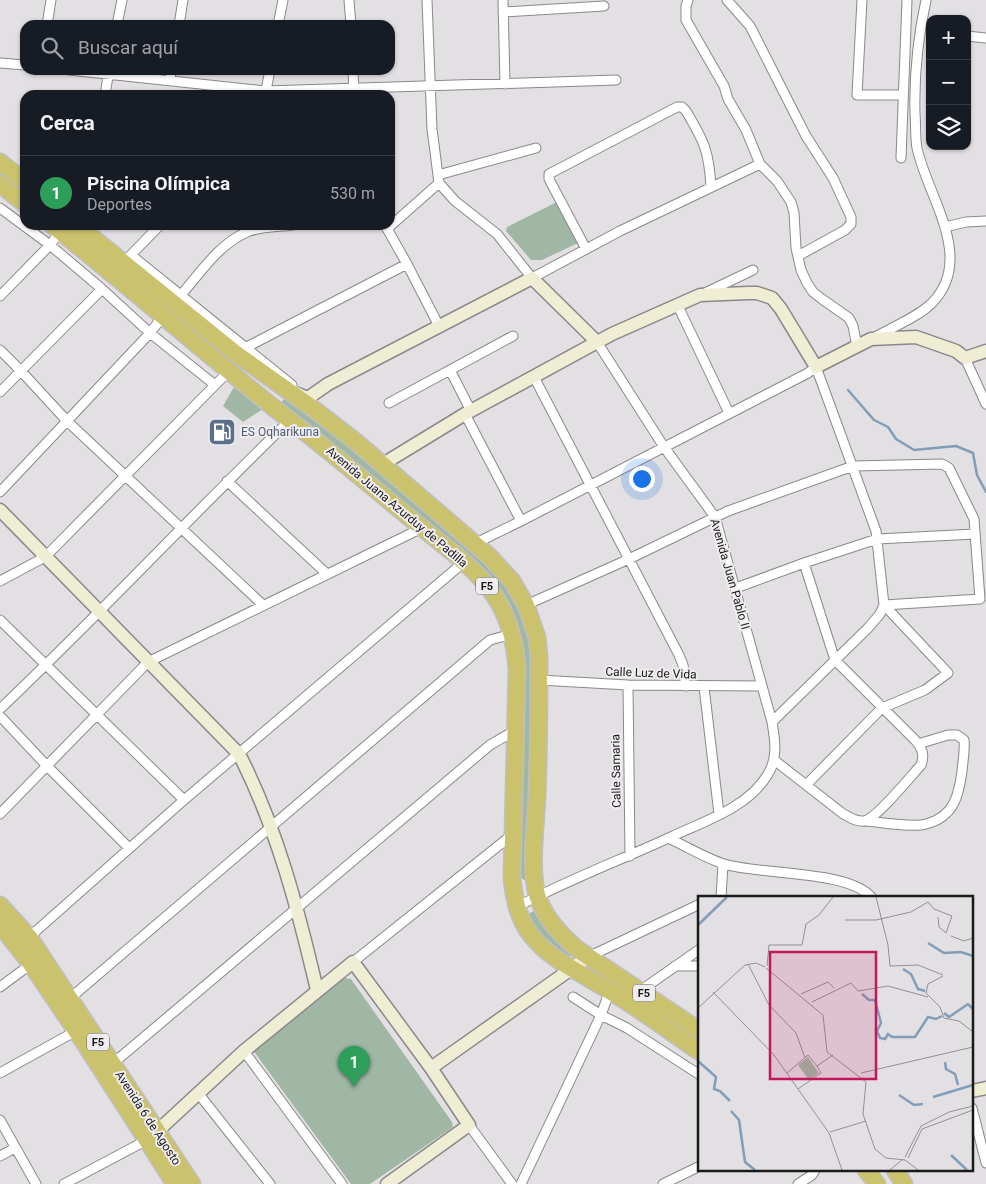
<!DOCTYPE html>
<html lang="es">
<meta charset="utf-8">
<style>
:root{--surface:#171b24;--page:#20242c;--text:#f1f3f6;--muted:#9ea1a6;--line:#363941;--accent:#7c3aed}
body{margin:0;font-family:Roboto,sans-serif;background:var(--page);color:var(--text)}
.controls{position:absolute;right:15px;top:15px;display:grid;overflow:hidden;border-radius:10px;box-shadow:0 1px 4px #0004}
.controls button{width:45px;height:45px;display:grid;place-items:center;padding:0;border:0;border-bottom:1px solid var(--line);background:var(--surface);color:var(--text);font:25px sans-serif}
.you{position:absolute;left:641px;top:478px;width:18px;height:18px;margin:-12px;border:4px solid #fff;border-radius:50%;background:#1a73e8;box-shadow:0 0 0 8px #1a73e833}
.badge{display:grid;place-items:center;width:32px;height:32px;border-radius:50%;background:var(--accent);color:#fff;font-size:16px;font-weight:700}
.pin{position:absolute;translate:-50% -41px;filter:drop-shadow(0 1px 2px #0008)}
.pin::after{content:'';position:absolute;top:26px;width:18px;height:15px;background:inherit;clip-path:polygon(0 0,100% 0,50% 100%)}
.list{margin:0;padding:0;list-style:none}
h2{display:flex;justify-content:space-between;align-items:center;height:65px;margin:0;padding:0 20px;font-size:21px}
h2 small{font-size:16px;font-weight:400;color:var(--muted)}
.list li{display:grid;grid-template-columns:32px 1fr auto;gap:15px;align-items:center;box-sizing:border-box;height:75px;padding:0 20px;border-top:1px solid var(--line)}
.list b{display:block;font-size:19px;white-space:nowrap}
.list p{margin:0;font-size:16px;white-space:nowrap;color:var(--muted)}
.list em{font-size:16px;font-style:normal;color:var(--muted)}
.icon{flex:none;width:28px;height:28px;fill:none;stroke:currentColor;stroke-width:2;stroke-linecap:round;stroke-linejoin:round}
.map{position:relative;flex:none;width:986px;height:1184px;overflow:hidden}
.search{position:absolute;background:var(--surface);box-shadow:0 1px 4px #0004;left:20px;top:20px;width:375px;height:55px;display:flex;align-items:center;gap:12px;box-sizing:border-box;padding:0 18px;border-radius:15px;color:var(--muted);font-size:19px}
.panel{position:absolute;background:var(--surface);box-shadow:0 1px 4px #0004;left:20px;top:90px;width:375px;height:140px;border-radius:15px}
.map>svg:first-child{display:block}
</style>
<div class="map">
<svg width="986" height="1184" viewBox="0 0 986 1184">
<rect width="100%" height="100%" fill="#e3e0e3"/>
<path fill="#a0b7a5" d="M557 202 578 243 542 260H531L506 231 507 227Z
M234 387 263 409 243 422 223 406Z
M285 398 347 444 483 561 499 577 513 595 523 614 534 659 527 882 520 877 521 780 505 602 279 405Z
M533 911 536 912 572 953V956H565L548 944 527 918 529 914Z
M345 978 351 979 452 1122 453 1127 370 1184H351L255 1053V1049Z"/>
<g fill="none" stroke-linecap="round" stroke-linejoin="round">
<path stroke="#829db7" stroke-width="2.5" d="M848 390 874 420 888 427 896 439 914 450 956 446 973 453 977 475 986 492"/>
<g stroke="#8a888a" stroke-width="11">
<path id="street" d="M349 0 351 25
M503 0 505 84
M688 0 686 6V20L724 86 728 99 746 130 760 164 777 181 791 202 794 213 796 248 801 270 807 283 813 292 822 299 849 318 853 326 857 346
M727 0 750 26 806 136 833 178 851 217V224L845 230 798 256
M862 0 857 95H903
M503 12 604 6
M47 25 51 0
M117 25 122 0
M179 25 183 0
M278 25 283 0
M967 36 986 38
M0 63 25 65
M69 70 266 91 616 80
M353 70 354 95
M170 80 171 70
M105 95 109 70
M265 95 270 70
M901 158 907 0
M438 175 536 148
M439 183 455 201 497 234 532 278 620 231 760 164
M0 208 50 245 102 289 150 333 215 385
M385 225 407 264 439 326
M945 227 966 222 986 221
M387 229 439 183 432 129 427 0
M586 249 549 179V174L677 107H682L686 111C704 141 709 151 711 187
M131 255 292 385
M127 259 160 225
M705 293 753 270
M181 295C200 273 219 244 247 232 261 226 278 227 293 225
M0 296 50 245 60 232
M678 306 729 413
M873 338C891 328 918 317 932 303 976 258 927 196 917 148 915 137 916 125 915 114 914 76 918 37 926 0
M243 349 407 264
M0 350 21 371 67 421 263 605
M965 358 986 404
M450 370 471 411
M534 377 679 655 683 665 686 686
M0 392 102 289
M389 403 513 336
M465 414 521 521
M227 481 327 574
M0 492 150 333 163 316
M474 544 521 521 808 373 816 367 876 531 884 605 880 614 868 628 772 722
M0 581 45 557 229 371
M736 588 804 563 877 539 975 534
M526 605 629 559 728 511 853 466 942 464 949 468 974 519 980 599 884 605
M0 620 184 800
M539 680 628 685 761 686
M628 685 630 856
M704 687 719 814
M0 709C99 615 192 515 290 420
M0 716 47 766 129 848
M774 760 842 813C849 817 856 822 864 821 876 819 911 776 921 765 925 755 922 748 915 740L835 660 804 563
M806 785 882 708 925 690 948 673 884 605
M0 814 148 662 422 528
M865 821C881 822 912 828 926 824 954 817 959 795 962 771 963 760 965 750 964 740L957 735H948L918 744
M668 838C686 846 705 858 724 864 759 875 850 870 872 898
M721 898 723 864
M517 907C567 880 621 860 673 836 705 821 749 807 768 774 778 758 775 740 772 722L715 517 664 447 597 342
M27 939 184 800 464 562
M588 957 700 904
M353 962 513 834
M675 966H700
M0 987 31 964
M640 991 700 949
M573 997 601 1015 627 1028 700 1075
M68 1000 490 640 512 634
M244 1051 342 1184
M111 1065 490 745 516 730
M0 1073 76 1031
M198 1093 270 1184
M972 1108 986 1163
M0 1120 36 1184
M469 1125 512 1184
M0 1156 15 1148
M64 1184 147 1140
M521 1184 601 1015 610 990
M663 1184 700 1166
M798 1184 812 1175 815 1170"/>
</g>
<g stroke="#8a888a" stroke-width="15">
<path id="secondary" d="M295 393 308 398 328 384 532 278 597 342
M383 464 465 414 612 334 700 295 748 293H757L772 298 781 309 816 367 871 339 916 337 956 351 965 358 986 351
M0 510 239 754C277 828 298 909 317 990
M431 1068 588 957
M972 1091 986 1088
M151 1137 244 1051 353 962 431 1068 469 1125 387 1184"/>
</g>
<g stroke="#bfbfbf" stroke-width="19">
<path id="highway" d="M0 162 25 182
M0 184 25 204
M52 225C133 289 210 358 292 422 336 456 378 492 421 527 444 546 470 564 489 588 507 611 515 639 517 669L512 878C514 898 518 919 531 935 550 960 582 973 608 990 640 1009 669 1031 700 1052
M77 225 235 353 311 407 355 441 489 556 512 581 526 605 537 637 539 657C539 703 539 749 537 795 536 824 529 872 538 898 546 919 560 934 577 949L700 1031
M0 905 29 937 192 1184
M0 925 31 964 87 1047 175 1184
M866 1170 877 1184
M895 1170 904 1184"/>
</g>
<use href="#street" stroke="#fff" stroke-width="9"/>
<use href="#secondary" stroke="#efedd3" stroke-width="12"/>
<use href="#highway" stroke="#cbc26d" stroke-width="16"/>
</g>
<defs>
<g id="fuel-square" transform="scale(1.4375)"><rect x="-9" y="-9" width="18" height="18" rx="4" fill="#5c6f8a" stroke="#f0edf0"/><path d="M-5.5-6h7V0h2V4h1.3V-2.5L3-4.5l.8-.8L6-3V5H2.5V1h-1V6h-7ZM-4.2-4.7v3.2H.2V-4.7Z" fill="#fff"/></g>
</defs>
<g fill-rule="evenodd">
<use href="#fuel-square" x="222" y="432"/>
</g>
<g text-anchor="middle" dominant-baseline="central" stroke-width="4" stroke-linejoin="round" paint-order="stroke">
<g fill="#f0edf0" stroke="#5a595a" stroke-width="1">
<rect x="476" y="577.5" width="22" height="17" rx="4"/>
<rect x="633" y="984.5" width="22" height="17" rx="4"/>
<rect x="87" y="1033.5" width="22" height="17" rx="4"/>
</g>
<g font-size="11" font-weight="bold" fill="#1a191a">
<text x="487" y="586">F5</text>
<text x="644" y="993">F5</text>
<text x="98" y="1042">F5</text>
</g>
<g font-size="12" fill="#4e5e75" stroke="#f0edf0" text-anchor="start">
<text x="241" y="432">ES Oqharikuna</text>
</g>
<g font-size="12" fill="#1a191a" stroke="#f0edf0">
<text transform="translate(397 507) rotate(40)">Avenida Juana Azurduy de Padilla</text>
<text transform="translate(730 574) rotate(74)">Avenida Juan Pablo II</text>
<text transform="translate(651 673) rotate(2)">Calle Luz de Vida</text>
<text transform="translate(616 771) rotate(-91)">Calle Samaria</text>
<text transform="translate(148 1118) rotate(57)">Avenida 6 de Agosto</text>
</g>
</g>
<g transform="translate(698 896)">
<rect width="275" height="275" fill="#e3e0e3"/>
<path d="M110 161 121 177 111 184 100 169Z" fill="#a0b7a5"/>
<path fill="none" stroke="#829db7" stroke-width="2.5" d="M0 29 29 1M230 47 246 57 263 56 275 60M205 73 213 78 220 93 227 95M164 98 171 104H177L183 127 179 135 182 142 187 143 190 138 194 141H217L230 121 238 123 244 120M246 117 251 121 270 108 275 113M0 165 18 181 16 193 22 195 32 205M247 166 248 173 257 178 260 189M201 199 216 209 225 208M235 201 275 189M33 215 41 224 47 266 57 274M253 259 269 274"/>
<path fill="none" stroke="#939093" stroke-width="1" d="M178 1 190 49 192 70 220 69 245 79M147 24H178L213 16 230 6 236 13 254 20 248 37 241 31 240 21M253 40 266 45 275 42M50 68 71 109 98 137 107 162M69 70 71 49H104L108 28 121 19 135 1M68 72 125 119 129 156 168 186 165 218 177 253 188 262 207 264M245 80 230 88 228 97 242 111 246 122 261 125 274 135M15 96 76 159 131 237 144 274M103 98 130 86 136 92M114 106 153 87 160 95 190 90 230 101M0 112 47 69 58 67 67 71M119 170 135 159M89 177 110 159 119 170 123 177 100 193M163 177 275 151M132 236 168 225M207 261 223 230 251 216 275 210M210 262 224 233 275 214M207 264 220 274M192 274 205 263"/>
<path fill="#c2185b" fill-opacity="0.15" stroke="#c2185b" stroke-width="2.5" d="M72 56H178V183H72Z"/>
<rect width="275" height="275" fill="none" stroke="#1a191a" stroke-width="2.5"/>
</g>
</svg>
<div class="controls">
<button>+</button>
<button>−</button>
<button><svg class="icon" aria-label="layers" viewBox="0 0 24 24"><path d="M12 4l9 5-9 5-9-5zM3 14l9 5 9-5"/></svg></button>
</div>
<div class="you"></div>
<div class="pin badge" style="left:354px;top:1087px;background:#2e9e5b">1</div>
<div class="search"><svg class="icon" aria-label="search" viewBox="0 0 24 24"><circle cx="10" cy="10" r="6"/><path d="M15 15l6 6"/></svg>Buscar aquí</div>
<section class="panel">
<h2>Cerca<small></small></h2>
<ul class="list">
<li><span class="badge" style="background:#2e9e5b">1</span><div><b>Piscina Olímpica</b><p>Deportes</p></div><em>530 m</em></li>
</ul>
</section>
</div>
